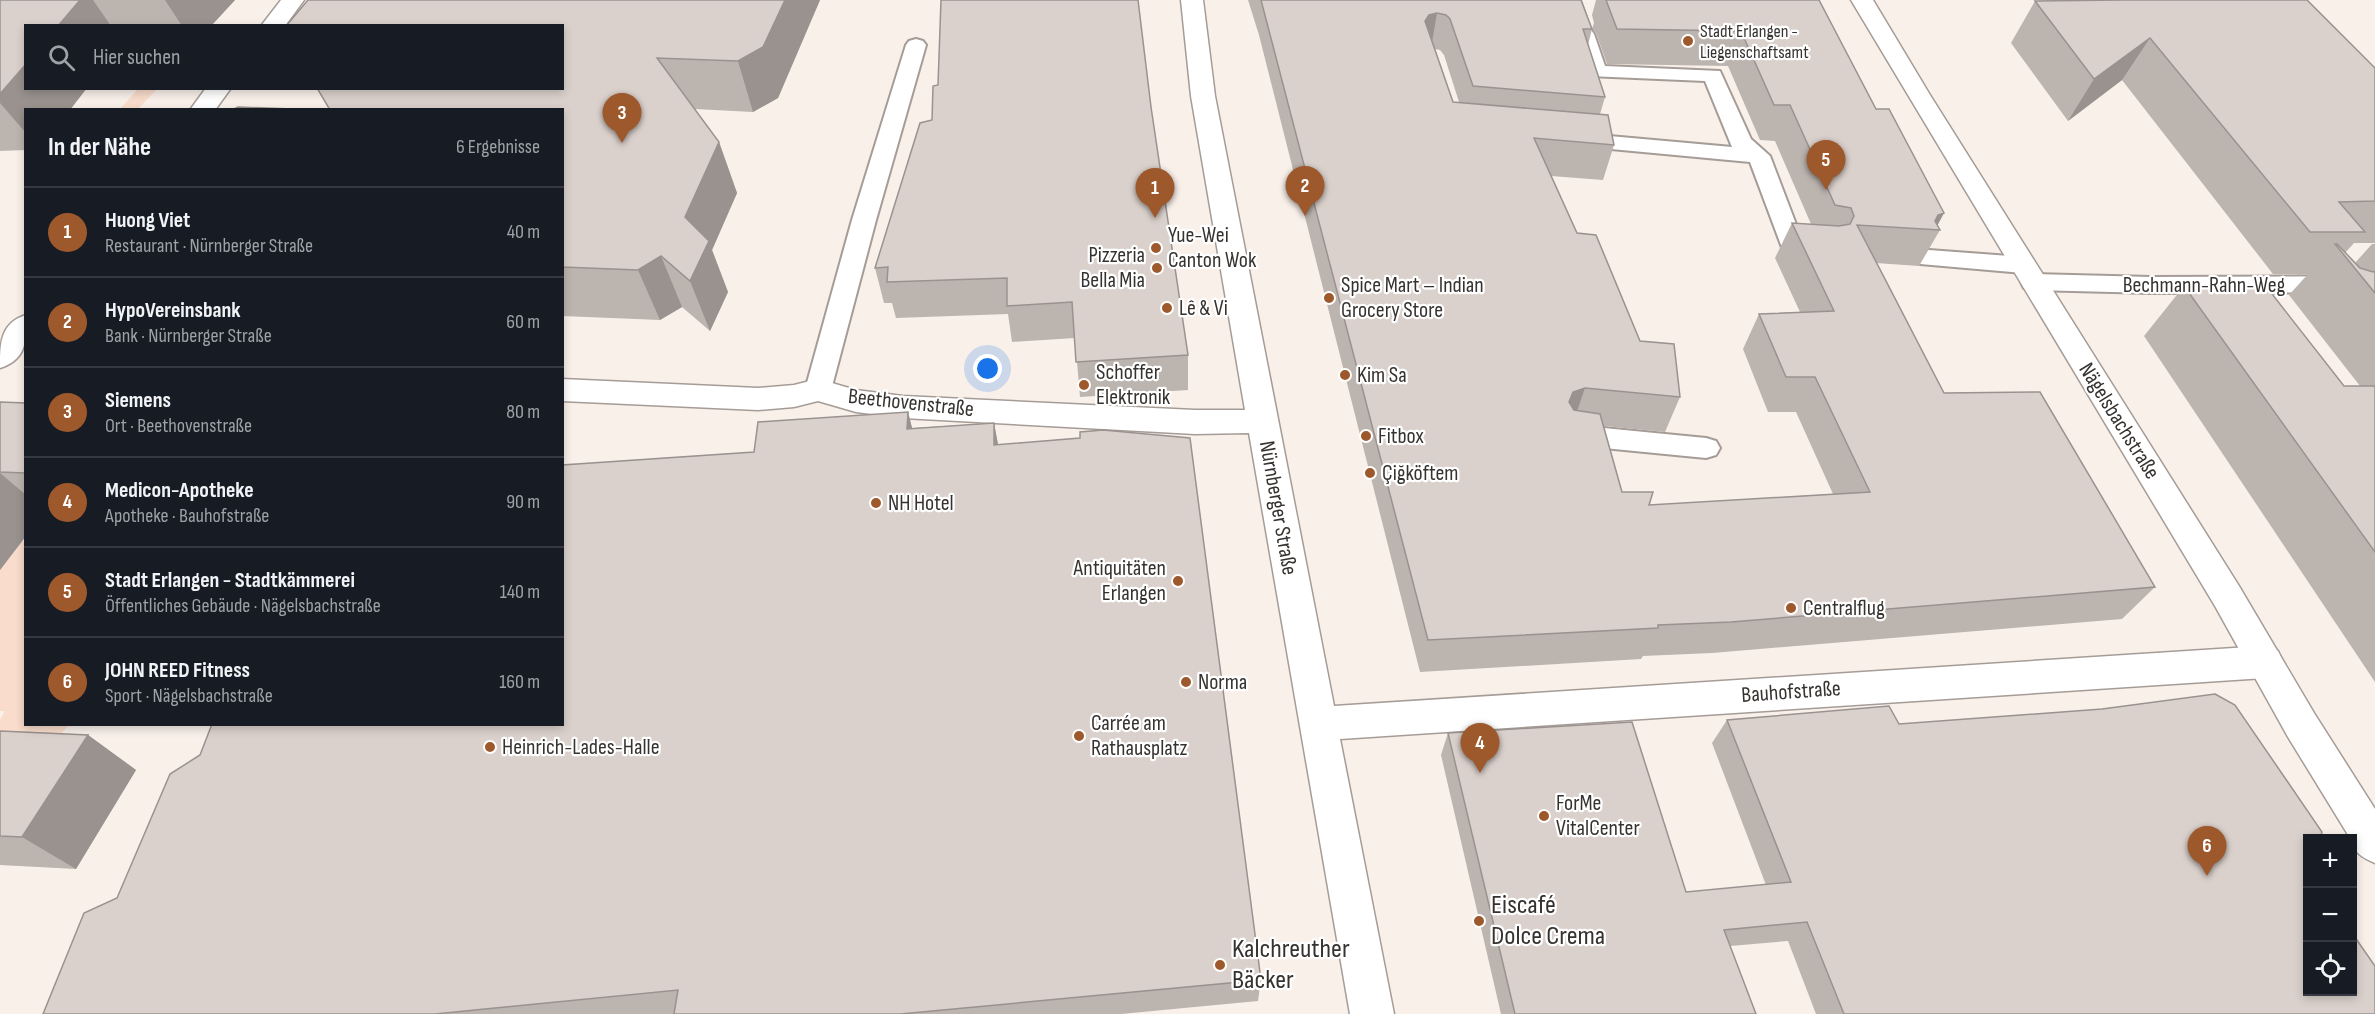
<!DOCTYPE html>
<html lang="de">
<meta charset="utf-8">
<style>
:root{--surface:#171b24;--page:#20242c;--text:#f1f3f6;--muted:#9ea1a6;--line:#363941;--accent:#9d582c}
body{margin:0;font-family:"Sofia Sans Condensed",sans-serif;background:var(--page);color:var(--text)}
.controls{position:absolute;right:18px;bottom:18px;display:grid;overflow:hidden;border-radius:0px;box-shadow:0 3px 9px #0003}
.controls button{width:54px;height:54px;display:grid;place-items:center;padding:0;border:0;border-bottom:2px solid var(--line);background:var(--surface);color:var(--text);font:30px sans-serif}
.you{position:absolute;left:988px;top:369px;width:21px;height:21px;margin:-15px;border:4px solid #fff;border-radius:50%;background:#1a73e8;box-shadow:0 0 0 9px #1a73e833}
.badge{display:grid;place-items:center;width:39px;height:39px;border-radius:50%;background:var(--accent);color:#fff;font-size:20px;font-weight:700}
.pin{position:absolute;translate:-50% -50px;filter:drop-shadow(0 2px 3px #0008)}
.pin::after{content:'';position:absolute;top:32px;width:21px;height:18px;background:inherit;clip-path:polygon(0 0,100% 0,50% 100%)}
.list{margin:0;padding:0;list-style:none}
h2{display:flex;justify-content:space-between;align-items:center;height:78px;margin:0;padding:0 24px;font-size:26px}
h2 small{font-size:20px;font-weight:400;color:var(--muted)}
.list li{display:grid;grid-template-columns:39px 1fr auto;gap:18px;align-items:center;box-sizing:border-box;height:90px;padding:0 24px;border-top:2px solid var(--line)}
.list b{display:block;font-size:22px;white-space:nowrap}
.list p{margin:0;font-size:20px;white-space:nowrap;color:var(--muted)}
.list em{font-size:20px;font-style:normal;color:var(--muted)}
.icon{flex:none;width:33px;height:33px;fill:none;stroke:currentColor;stroke-width:2;stroke-linecap:round;stroke-linejoin:round}
.map{position:relative;flex:none;width:2375px;height:1014px;overflow:hidden}
.search{position:absolute;background:var(--surface);box-shadow:0 3px 9px #0003;left:24px;top:24px;width:540px;height:66px;display:flex;align-items:center;gap:15px;box-sizing:border-box;padding:0 21px;border-radius:0px;color:var(--muted);font-size:22px}
.panel{position:absolute;background:var(--surface);box-shadow:0 3px 9px #0003;left:24px;top:108px;width:540px;height:618px;border-radius:0px}
.map>svg:first-child{display:block}
</style>
<div class="map">
<svg width="2375" height="1014" viewBox="0 0 2375 1014">
<rect width="100%" height="100%" fill="#f9f0ea"/>
<path fill="#f9dccb" d="M139 88 157 89 138 109H120Z
M20 541 25 542 26 724 69 725 60 735 0 733V720L5 711H0V569Z"/>
<g fill="none" stroke-linecap="round" stroke-linejoin="round">
<g stroke="#a59c97" stroke-width="4">
<path id="lane" d="M1584 28 1591 30 1594 34 1605 66 1720 71 1751 139 1770 156 1802 240 1823 244 1826 250 1823 256 1814 258 1784 253 1750 162 1568 145 1565 140 1568 135 1576 133 1732 147 1705 81 1589 76 1574 34 1577 30Z
M916 39 923 41 926 45 876 220 831 390 827 397 818 400 809 397 805 390 852 220 906 45 909 41Z
M1929 250 2023 257 2032 259 2035 265 2032 271 2023 273 1920 264 1917 258 1920 252Z
M2033 274 2151 277 2375 276V292L2151 293 2033 290 2024 288 2021 282 2024 276Z
M1573 425 1706 438 1716 441 1720 448 1716 455 1706 458 1573 445 1563 442 1559 435 1563 428Z"/>
</g>
<g stroke="#a59c97" stroke-width="3">
<path id="street" d="M281 0H304L285 26H261Z
M1181 0H1203L1215 96 1334 706 2265 646 2278 651 2283 662 2278 673 2265 678 1340 739 1394 1014H1350L1249 433 1195 434 903 418 856 412 818 401 794 407 758 410 562 401V379L758 388 794 385 818 379 856 390 903 396 1195 410H1245L1191 96Z
M206 88H231L215 110H190Z
M26 315C26 339 28 359 0 368 0 344 0 323 26 315Z"/>
</g>
<g stroke="#a59c97" stroke-width="3">
<path id="secondary" d="M1851 0H1873L1930 95 2239 586 2314 713 2375 809V863C2363 858 2353 853 2352 838H2350L2288 737 2215 606Z"/>
</g>
<use href="#lane" fill="#fff" fill-rule="evenodd"/>
<use href="#street" fill="#fff" fill-rule="evenodd"/>
<use href="#secondary" fill="#fff" fill-rule="evenodd"/>
</g>
<path fill="#bcb4af" fill-rule="evenodd" d="M0 0H235L211 26H26V150L0 151Z
M820 0 778 98 753 112 695 109 719 142 737 193 712 250 728 292 710 331 682 307 660 320 562 316V110L317 88Z
M1248 0H1582L1592 29 1588 45 1605 97 1600 114 1614 145 1603 180 1551 176 1577 233 1640 341 1680 397 1665 432 1604 426 1622 492 1649 505 1833 494 1796 412H1768L1743 349 1759 314 1800 312 1775 258 1792 223 1811 224 1775 141 1760 140 1728 66 1607 64 1596 33 1592 29 1594 23 1592 15 1596 0H1819L1876 109 1944 213 1937 225 1940 230 1919 266 1876 263 1944 393 2155 587 2122 619 1712 653 1643 656 1641 659 1420 672 1259 35ZM1435 49 1440 50 1444 55 1459 102H1453Z
M2035 1 2375 68V243H2354L2345 253 2355 263 2372 244H2375V682L2144 336 2184 286 2344 386H2360L2289 295 2308 274H2273L2122 80 2068 121 2011 43Z
M938 85 1151 107 1188 355V390L1080 397 1075 338 1012 342 1008 314 896 318 892 303H884L875 268 932 120Z
M0 402 26 403V536L0 570Z
M908 412 912 428 994 423 998 445 1261 980 1258 1001 1121 1014H43L117 898 754 452Z
M1727 720 1899 724 2307 838V992L2375 1014H1816L1788 941 1730 946 1756 1014H1501L1441 755 1448 733 1686 892 1766 885 1712 743Z
M0 731 88 735 136 770 76 869 0 865Z"/>
<path fill="#99928f" d="M80 0H93L111 26H58Z
M165 0H235L211 26H182Z
M785 0H820L778 98 753 112 738 61Z
M1437 13 1431 48 1425 21 1429 15Z
M2150 38 2122 80 2068 121 2094 79Z
M26 64V88H87L70 110H26V133L0 103V94Z
M719 142 737 193 712 250 728 292 710 331 690 281 685 217Z
M1944 213 1935 230H1930L1938 215Z
M661 256 682 307 660 320 638 270Z
M1585 388 1573 423 1569 402 1573 392Z
M908 412 916 444 907 429Z
M994 423 1000 455 994 445Z
M0 473 26 495V536L0 570Z
M88 735 136 770 76 869 22 837Z"/>
<path fill="#dbd1cc" stroke="#99928f" stroke-width="1.5" d="M0 0H80L58 26H26V64L0 94Z
M308 0H785L763 47 738 61 657 58 719 142 685 217 709 241 690 281 661 256 638 270 562 267V110H330L317 88H562V26H286Z
M941 0H1138L1151 107 1188 355 1076 362 1072 302 1007 306V278L887 282 888 267 875 268 920 123 932 120 933 86 938 85Z
M1261 0H1581L1592 29H1583L1605 97 1473 86 1450 19 1446 15 1437 13 1429 15 1425 21 1453 102 1608 115 1614 145 1534 138 1577 233 1596 235 1640 341 1674 344 1680 397 1585 388 1573 392 1569 402 1574 410 1600 414 1622 492H1653L1649 505 1870 492 1815 377H1786L1759 314 1834 311 1792 223 1839 226 1850 224 1854 216 1851 208 1835 205 1790 105H1774L1741 31 1617 29 1606 0H1819L1876 109H1889L1944 213 1938 215 1935 221 1940 230 1857 225 1944 393 2040 392 2155 587 1731 622 1658 625V628L1428 640Z
M2123 0H2307L2375 68V201L2339 202 2365 232H2310L2150 38 2094 79 2035 1Z
M238 107 317 110H232Z
M2335 244H2337L2360 268 2373 272 2375 271V293Z
M2265 285 2344 386H2375V552L2184 286Z
M0 402 26 403V473L0 472Z
M908 412 907 429 994 423V445L1080 438V432L1103 430 1190 438 1261 980 900 1014H674L678 990 435 1014H43L84 913 117 898 170 774 200 755 212 724H562V465L754 452 758 422Z
M2215 694 2235 705 2322 832 2320 838H2307V992H2352V933L2375 966V1014H1844L1807 922 1724 930 1756 1014H1515L1448 733 1632 722 1686 892 1791 882 1727 720 1889 706 1899 724 2102 709Z
M0 731 88 735 22 837 0 836Z"/>
<g fill="#9d582c" stroke="#fff" stroke-width="2">
<circle cx="1688" cy="41" r="6"/>
<circle cx="1156" cy="248" r="6"/>
<circle cx="1157" cy="268" r="6"/>
<circle cx="1329" cy="298" r="6"/>
<circle cx="1167" cy="308" r="6"/>
<circle cx="1345" cy="375" r="6"/>
<circle cx="1084" cy="385" r="6"/>
<circle cx="1366" cy="436" r="6"/>
<circle cx="1370" cy="473" r="6"/>
<circle cx="876" cy="503" r="6"/>
<circle cx="1178" cy="581" r="6"/>
<circle cx="1791" cy="608" r="6"/>
<circle cx="1186" cy="682" r="6"/>
<circle cx="1079" cy="736" r="6"/>
<circle cx="490" cy="747" r="6"/>
<circle cx="1544" cy="816" r="6"/>
<circle cx="1479" cy="921" r="6"/>
<circle cx="1220" cy="965" r="6"/>
</g>
<g text-anchor="middle" dominant-baseline="central" stroke-width="4.5" stroke-linejoin="round" paint-order="stroke">
<g font-size="18" fill="#363230" stroke="#fff" text-anchor="start">
<text x="1700" y="31">Stadt Erlangen -<tspan x="1700" dy="21">Liegenschaftsamt</tspan></text>
</g>
<g font-size="22" fill="#363230" stroke="#fff" text-anchor="start">
<text x="1168" y="235">Yue-Wei<tspan x="1168" dy="25">Canton Wok</tspan></text>
<text x="1145" y="255" text-anchor="end">Pizzeria<tspan x="1145" dy="25">Bella Mia</tspan></text>
<text x="1341" y="285">Spice Mart – Indian<tspan x="1341" dy="25">Grocery Store</tspan></text>
<text x="1179" y="308">Lê &amp; Vi</text>
<text x="1096" y="372">Schoffer<tspan x="1096" dy="25">Elektronik</tspan></text>
<text x="1357" y="375">Kim Sa</text>
<text x="1378" y="436">Fitbox</text>
<text x="1382" y="473">Çiğköftem</text>
<text x="888" y="503">NH Hotel</text>
<text x="1166" y="568" text-anchor="end">Antiquitäten<tspan x="1166" dy="25">Erlangen</tspan></text>
<text x="1803" y="608">Centralflug</text>
<text x="1198" y="682">Norma</text>
<text x="1091" y="723">Carrée am<tspan x="1091" dy="25">Rathausplatz</tspan></text>
<text x="502" y="747">Heinrich-Lades-Halle</text>
<text x="1556" y="803">ForMe<tspan x="1556" dy="25">VitalCenter</tspan></text>
</g>
<g font-size="22" fill="#363230" stroke="#fff">
<text x="2204" y="285">Bechmann-Rahn-Weg</text>
<text transform="translate(911 403) rotate(6)">Beethovenstraße</text>
<text transform="translate(2119 421) rotate(58)">Nägelsbachstraße</text>
<text transform="translate(1278 508) rotate(80)">Nürnberger Straße</text>
<text transform="translate(1791 692) rotate(-4)">Bauhofstraße</text>
</g>
<g font-size="27" fill="#363230" stroke="#fff" text-anchor="start">
<text x="1491" y="905">Eiscafé<tspan x="1491" dy="31">Dolce Crema</tspan></text>
<text x="1232" y="949">Kalchreuther<tspan x="1232" dy="31">Bäcker</tspan></text>
</g>
</g>
</svg>
<div class="controls">
<button>+</button>
<button>−</button>
<button><svg class="icon" aria-label="locate" viewBox="0 0 24 24"><circle cx="12" cy="12" r="6"/><path d="M12 2v4M12 18v4M2 12h4M18 12h4"/></svg></button>
</div>
<div class="you"></div>
<div class="pin badge" style="left:1155px;top:218px">1</div>
<div class="pin badge" style="left:1305px;top:216px">2</div>
<div class="pin badge" style="left:622px;top:143px">3</div>
<div class="pin badge" style="left:1480px;top:773px">4</div>
<div class="pin badge" style="left:1826px;top:190px">5</div>
<div class="pin badge" style="left:2207px;top:876px">6</div>
<div class="search"><svg class="icon" aria-label="search" viewBox="0 0 24 24"><circle cx="10" cy="10" r="6"/><path d="M15 15l6 6"/></svg>Hier suchen</div>
<section class="panel">
<h2>In der Nähe<small>6 Ergebnisse</small></h2>
<ul class="list">
<li><span class="badge">1</span><div><b>Huong Viet</b><p>Restaurant · Nürnberger Straße</p></div><em>40 m</em></li>
<li><span class="badge">2</span><div><b>HypoVereinsbank</b><p>Bank · Nürnberger Straße</p></div><em>60 m</em></li>
<li><span class="badge">3</span><div><b>Siemens</b><p>Ort · Beethovenstraße</p></div><em>80 m</em></li>
<li><span class="badge">4</span><div><b>Medicon-Apotheke</b><p>Apotheke · Bauhofstraße</p></div><em>90 m</em></li>
<li><span class="badge">5</span><div><b>Stadt Erlangen - Stadtkämmerei</b><p>Öffentliches Gebäude · Nägelsbachstraße</p></div><em>140 m</em></li>
<li><span class="badge">6</span><div><b>JOHN REED Fitness</b><p>Sport · Nägelsbachstraße</p></div><em>160 m</em></li>
</ul>
</section>
</div>
